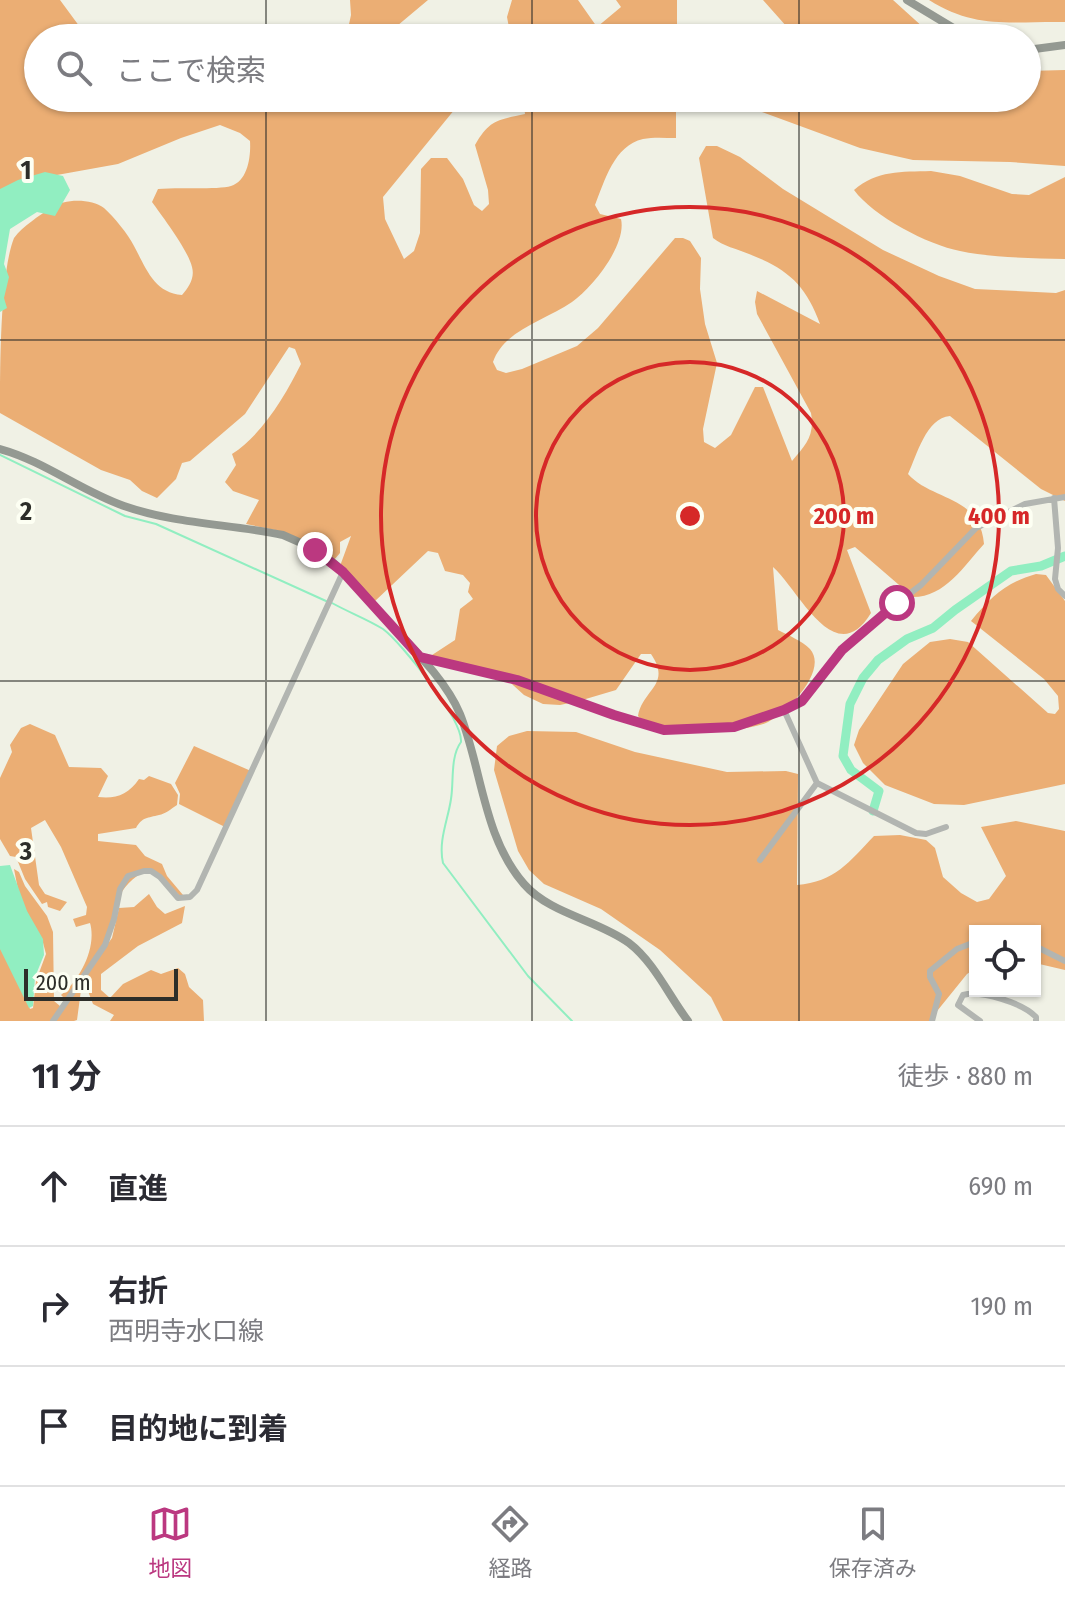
<!DOCTYPE html>
<html lang="ja">
<meta charset="utf-8">
<style>
:root{--surface:#fff;--page:#f7f7f7;--text:#2b2b33;--muted:#7c7c81;--line:#e1e1e2;--accent:#bb3880}
body{margin:0;font-family:"Fira Sans Condensed","Noto Sans JP",sans-serif;background:var(--page);color:var(--text)}
.controls{position:absolute;right:24px;bottom:24px;display:grid;overflow:hidden;border-radius:0px;box-shadow:0 2px 6px #0004}
.controls button{width:72px;height:72px;display:grid;place-items:center;padding:0;border:0;border-bottom:2px solid var(--line);background:var(--surface);color:var(--text);font:40px sans-serif}
.scale{position:absolute;left:24px;bottom:20px;width:154px;box-sizing:border-box;padding-left:8px;border:4px solid #2d2e29;border-top:0;font-size:22px;line-height:28px;white-space:nowrap;color:#2d2e29;-webkit-text-stroke:6px #fdfff3;paint-order:stroke}
.stop{position:absolute;width:24px;height:24px;margin:-18px;border:6px solid #bb3880;border-radius:50%;background:#fff}
.stop.end{background:#bb3880;border-color:#fff;box-shadow:0 2px 8px #0008}
.list{margin:0;padding:0;list-style:none}
h2{display:flex;justify-content:space-between;align-items:center;height:104px;margin:0;padding:0 32px;font-size:34px}
h2 small{font-size:26px;font-weight:400;color:var(--muted)}
.list li{display:grid;grid-template-columns:52px 1fr auto;gap:24px;align-items:center;box-sizing:border-box;height:120px;padding:0 32px;border-top:2px solid var(--line)}
.list b{display:block;font-size:30px;white-space:nowrap}
.list p{margin:0;font-size:26px;white-space:nowrap;color:var(--muted)}
.list em{font-size:26px;font-style:normal;color:var(--muted)}
.icon{flex:none;width:44px;height:44px;fill:none;stroke:currentColor;stroke-width:2;stroke-linecap:round;stroke-linejoin:round}
.map{position:relative;flex:none;width:1065px;height:1021px;overflow:hidden}
.search{position:absolute;background:var(--surface);box-shadow:0 2px 6px #0004;left:24px;right:24px;top:24px;height:88px;display:flex;align-items:center;gap:20px;box-sizing:border-box;padding:0 28px;border-radius:44px;color:var(--muted);font-size:30px}
.sheet{height:464px;background:var(--surface)}
nav{display:flex;justify-content:space-around;align-items:center;box-sizing:border-box;height:112px;border-top:2px solid var(--line);background:var(--surface);font-size:22px;color:var(--muted)}
nav a{display:grid;justify-items:center;gap:4px}
nav .on{color:var(--accent)}
.map>svg:first-child{display:block}
</style>
<div class="map">
<svg width="1065" height="1021" viewBox="0 0 1065 1021">
<rect width="100%" height="100%" fill="#f0f1e5"/>
<path fill="#ebae74" d="M0 0H60L88 38H38V98H464L383 197 385 219 404 259 414 251 420 233 421 169 431 158H447L463 179 474 205 482 211 489 204 488 190 475 145C490 119 498 120 525 114L523 98H676V138C665 138 653 137 643 139 614 146 605 180 595 205L600 214 621 219C627 245 592 288 572 302 546 320 504 330 493 362L497 370 506 373 522 369 577 346 598 328 675 238H683L690 241 701 258 700 289 705 324 717 363 703 429 704 442 715 448 731 435 755 387H763L792 461C806 445 815 435 811 413L757 314 755 302 757 291 820 324C806 285 788 269 749 254 737 249 723 246 713 238L699 158 706 146H717L740 157 783 189 883 250 939 276 975 289 1056 293 1065 290V501L1041 489 950 416C926 418 917 455 908 474 932 501 980 495 984 544 964 566 945 597 913 597L855 547 847 550 871 613C835 672 799 590 773 567L778 630C788 635 802 641 810 649 829 671 786 713 768 722 751 731 684 735 664 732 652 731 645 724 638 716 643 689 672 685 651 654H641L616 690 579 701 560 705 543 704 524 695 503 676 429 657 455 640 460 609 473 599 468 592 470 583 463 575 445 571 438 553 428 551 374 602 340 566 351 536 340 542V553L334 560 275 530 246 524 259 500 233 491 225 482 236 465 232 454C262 435 285 396 301 364L295 349 289 347 245 414 190 461 182 463 176 479 157 498 142 491 130 480 101 470 0 413C0 369 0 273 14 238 23 226 39 216 52 207 64 199 91 198 104 208 114 217 128 234 134 246 146 268 154 293 182 295 189 287 195 278 192 267 188 250 162 216 152 202L158 189C176 187 218 190 231 186 248 181 251 156 250 141L240 133 220 125 181 138 118 164 18 182 0 197Z
M350 0H428L391 31V38H346L351 15Z
M512 0H578L597 27 621 7 616 0H677V38H511L507 17Z
M763 0H893L935 38H784L787 27Z
M929 0H1065V22C1013 21 976 30 929 0Z
M454 29 465 32 469 38H420L434 32Z
M1065 70V166L1010 162 913 160 860 148 751 108 736 98H1027V71Z
M931 171 960 176 1012 194 1029 195 1065 177V259C1030 258 994 258 960 251 928 245 873 216 854 190 877 170 901 172 931 171Z
M1036 574 1046 575 1065 601V784L964 805 934 804 885 785 863 763 854 745 859 730 903 664 930 642 950 639 968 642 1048 713 1055 714 1059 709 1058 696 1044 679 971 621C991 597 1005 583 1036 574Z
M30 724 55 735 69 767 101 768 108 776 98 797C116 799 128 795 139 779L144 780 149 776 171 784 178 795 177 805C171 809 165 814 159 815 148 818 142 817 136 828L98 834V841L136 845 145 856 162 864 167 876 183 895 180 896 159 874 148 869C115 887 114 908 109 942L112 938 119 908 134 907 149 894 157 907 165 914 185 906 182 923 138 946 101 974V990L110 998 123 984 151 970 161 974 178 968 185 974 189 987 203 1000 204 1021H110L114 1015 93 1004 86 986 81 990 77 1020 74 1021H0V948L19 980 30 1009 33 1008 36 981 46 954 42 939 20 900 14 869 19 872 25 886 47 916 53 932 54 1001 60 1006 95 965 65 999 61 995C80 980 97 947 90 923L76 927 73 919 86 915 87 907 61 847 45 820 31 828 39 885 45 894 67 902 60 911 48 907 47 902 42 904 25 879 16 857 10 856 0 839V778L12 752 10 745 21 728Z
M527 731 576 732 635 752 727 772 786 771 798 774 797 885C835 882 849 862 874 836L900 835 926 840 935 848 943 877 961 893 977 902 989 899 1006 876 981 827 1016 821 1065 831V970L1035 963V931H975V969L967 974 929 1021H723L711 997 660 950 601 909 544 884 529 870 518 851 494 770 497 746 509 736Z
M194 746 251 771 225 827 179 804 180 794 175 783Z"/>
<path fill="#91eec1" d="M45 172 63 176 70 190 55 216 37 212 10 229 4 264 9 277 4 298 7 308 0 312V189L18 180Z
M10 865 27 911 43 939 44 955 35 977 33 1006 29 1008 0 949V866Z"/>
<g fill="none" stroke-linecap="round" stroke-linejoin="round">
<path stroke="#91eec1" stroke-width="2" d="M0 455 125 516 156 524 326 601
M332 603C348 612 367 619 383 629 402 643 463 720 461 742 450 757 454 781 451 799 448 820 438 841 443 863L528 976 572 1021"/>
<path stroke="#91eec1" stroke-width="9" d="M873 811 879 791 851 770 843 756 850 704 863 678 878 660 907 639 933 628 955 610 1011 571 1041 566 1065 556"/>
<path stroke="#b2b5b1" stroke-width="6" d="M1054 498 1058 548 1055 579 1058 589 1065 596
M420 657 517 680 614 715 664 730 734 727 784 710 802 701 842 650 878 618 921 585 976 528 1025 504 1065 497
M784 710 817 783 916 833 926 834 946 827
M760 860 817 783
M1035 946 1065 961
M53 1021 105 945 114 919 120 889 128 876 144 871H151L160 877 178 898 190 897 197 890 343 572
M932 1021 939 994 930 977V971L957 949 975 942
M980 1021 958 1005 963 995C981 990 1023 1003 1036 1017V1021"/>
<path stroke="#949992" stroke-width="8" d="M907 0 970 38
M1027 50 1065 45
M0 449C44 461 81 491 124 506 175 524 231 524 283 535 300 542 316 550 331 561 350 576 365 596 381 614 407 643 445 678 460 714 482 769 483 837 524 884 550 914 598 920 629 943 654 962 669 996 688 1021"/>
</g>
<g fill="none" stroke-linecap="round" stroke-linejoin="round">
<path stroke="#bb3880" stroke-width="10" d="M315 550 343 572 420 657 517 680 614 715 664 730 734 727 784 710 802 701 842 650 897 603"/>
</g>
<path fill="none" stroke="#2d2e29" stroke-width="2" stroke-opacity="0.55" d="M266 0V38M532 0V38M799 0V38M266 98V1021M532 98V1021M799 98V1021M0 340H1065M0 681H1065"/>
<g fill="none" stroke="#d62828" stroke-width="4">
<circle cx="690" cy="516" r="154"/>
<circle cx="690" cy="516" r="309"/>
</g>
<g font-size="26" text-anchor="middle" font-weight="bold" fill="#2d2e29" stroke="#fdfff3" stroke-width="8" stroke-linejoin="round" paint-order="stroke">
<text x="26" y="179">1</text>
<text x="26" y="520">2</text>
<text x="26" y="860">3</text>
</g>
<circle cx="690" cy="516" r="12" fill="#d62828" stroke="#fdfff3" stroke-width="4"/>
<g font-size="24" text-anchor="middle" font-weight="bold" fill="#d62828" stroke="#fdfff3" stroke-width="8" stroke-linejoin="round" paint-order="stroke">
<text x="844" y="524">200 m</text>
<text x="999" y="524">400 m</text>
</g>
</svg>
<div class="controls">
<button><svg class="icon" aria-label="locate" viewBox="0 0 24 24"><circle cx="12" cy="12" r="6"/><path d="M12 2v4M12 18v4M2 12h4M18 12h4"/></svg></button>
</div>
<div class="scale">200 m</div>
<div class="stop" style="left:897px;top:603px"></div>
<div class="stop end" style="left:315px;top:550px"></div>
<div class="search"><svg class="icon" aria-label="search" viewBox="0 0 24 24"><circle cx="10" cy="10" r="6"/><path d="M15 15l6 6"/></svg>ここで検索</div>
</div>
<section class="sheet">
<h2>11 分<small>徒歩 · 880 m</small></h2>
<ul class="list">
<li><svg class="icon" aria-label="ahead" viewBox="0 0 24 24"><path d="M12 20V5M6 11l6-6 6 6"/></svg><div><b>直進</b></div><em>690 m</em></li>
<li><svg class="icon" aria-label="right" viewBox="0 0 24 24"><path d="M7 20v-9h11M14 6l5 5-5 5"/></svg><div><b>右折</b><p>西明寺水口線</p></div><em>190 m</em></li>
<li><svg class="icon" aria-label="arrive" viewBox="0 0 24 24"><path d="M6 21V4h12l-3 4 3 4H6"/></svg><div><b>目的地に到着</b></div></li>
</ul>
</section>
<nav>
<a class="on"><svg class="icon" aria-label="map" viewBox="0 0 24 24"><path d="M3 6l6-2 6 2 6-2v14l-6 2-6-2-6 2zM9 4v14M15 6v14"/></svg>地図</a>
<a><svg class="icon" aria-label="directions" viewBox="0 0 24 24"><path d="M12 3l9 9-9 9-9-9zM9 14v-3h6M13 9l2 2-2 2"/></svg>経路</a>
<a><svg class="icon" aria-label="saved" viewBox="0 0 24 24"><path d="M7 4h10v16l-5-4-5 4z"/></svg>保存済み</a>
</nav>
